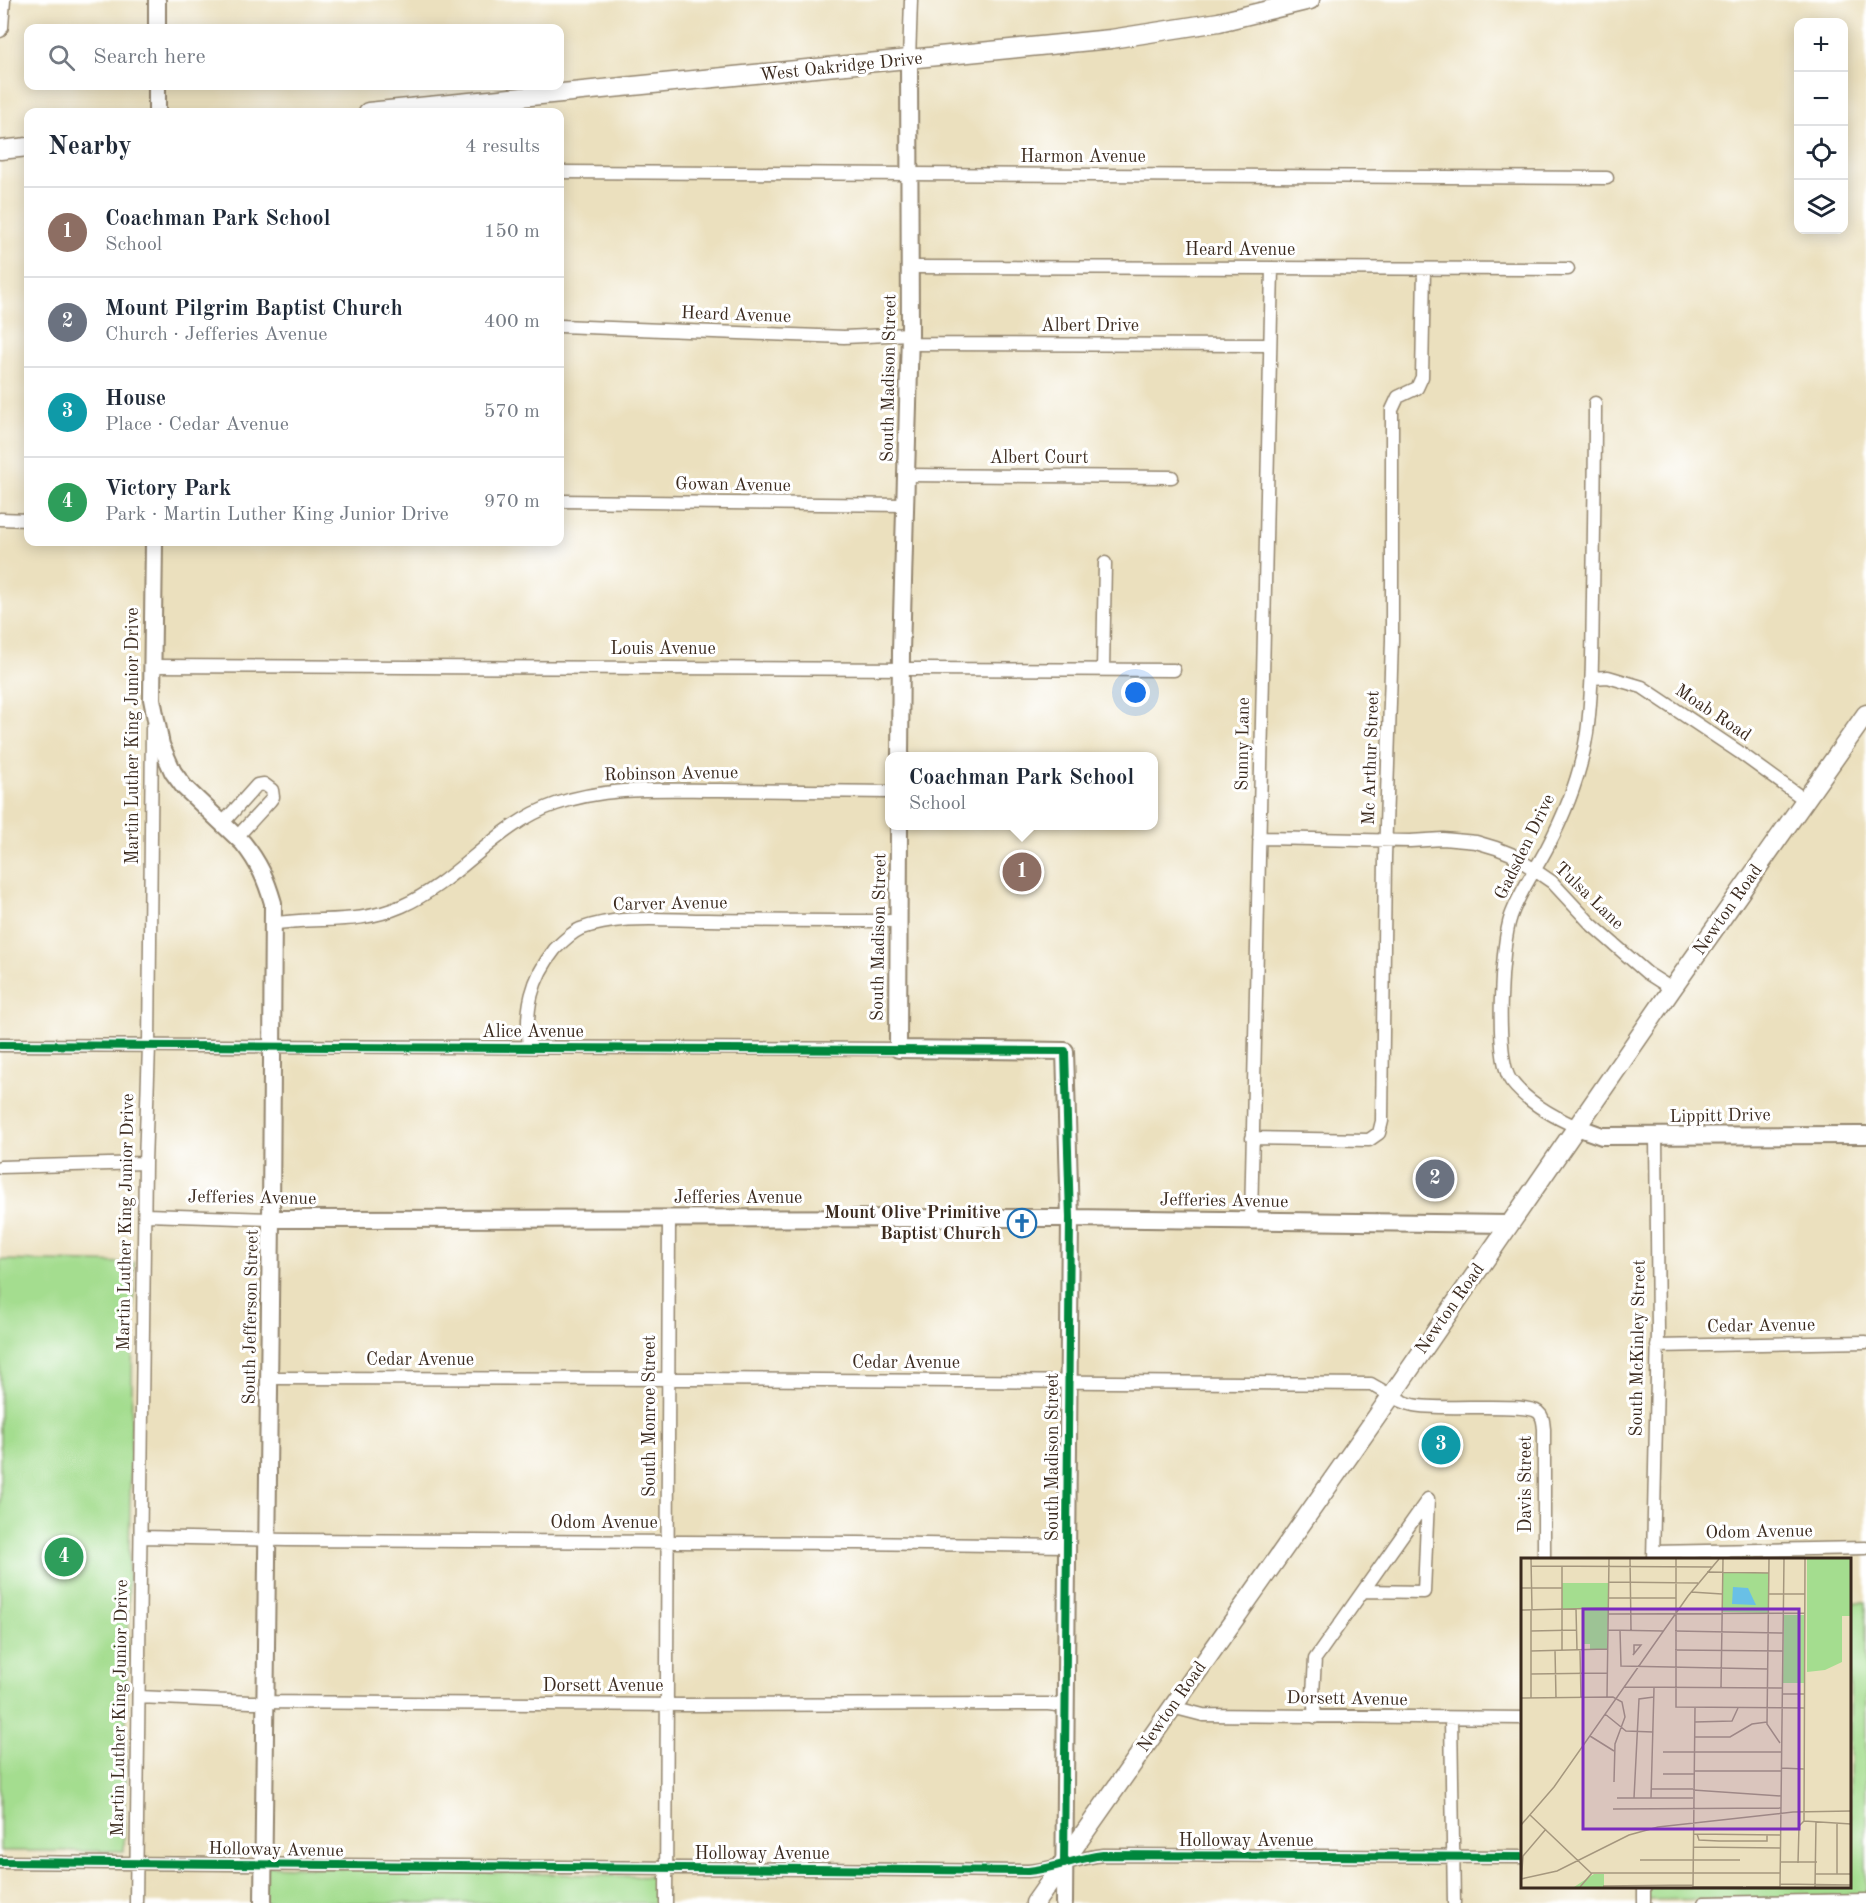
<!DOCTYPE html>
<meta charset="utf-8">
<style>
:root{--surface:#fff;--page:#f2f2f3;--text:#1f2937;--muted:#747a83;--line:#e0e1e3;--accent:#1f6fb2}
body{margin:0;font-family:"Old Standard TT",serif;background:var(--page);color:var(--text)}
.controls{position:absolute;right:18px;top:18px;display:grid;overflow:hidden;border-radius:12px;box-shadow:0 3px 15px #0003}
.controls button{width:54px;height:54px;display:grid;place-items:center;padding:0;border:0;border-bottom:2px solid var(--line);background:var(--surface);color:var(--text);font:30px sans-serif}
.you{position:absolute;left:1136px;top:693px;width:21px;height:21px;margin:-15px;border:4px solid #fff;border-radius:50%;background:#1a73e8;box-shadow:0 0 0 9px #1a73e833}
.badge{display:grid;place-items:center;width:39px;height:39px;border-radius:50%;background:var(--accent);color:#fff;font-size:20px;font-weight:700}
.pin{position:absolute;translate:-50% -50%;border:3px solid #fff;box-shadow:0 2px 6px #0006}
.popup{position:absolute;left:885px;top:752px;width:273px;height:78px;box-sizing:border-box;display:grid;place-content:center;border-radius:12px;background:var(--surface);filter:drop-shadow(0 2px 4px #0005);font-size:20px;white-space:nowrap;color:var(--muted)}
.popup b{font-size:22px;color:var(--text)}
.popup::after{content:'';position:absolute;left:50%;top:100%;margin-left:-12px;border:12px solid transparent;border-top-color:var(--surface)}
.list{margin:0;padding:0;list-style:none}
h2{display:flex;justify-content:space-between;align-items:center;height:78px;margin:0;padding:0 24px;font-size:26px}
h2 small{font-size:20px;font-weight:400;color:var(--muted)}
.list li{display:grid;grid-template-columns:39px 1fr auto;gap:18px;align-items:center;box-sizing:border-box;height:90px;padding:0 24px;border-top:2px solid var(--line)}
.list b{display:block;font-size:22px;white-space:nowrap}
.list p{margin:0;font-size:20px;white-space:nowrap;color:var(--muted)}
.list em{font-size:20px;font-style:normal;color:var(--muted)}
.icon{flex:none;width:33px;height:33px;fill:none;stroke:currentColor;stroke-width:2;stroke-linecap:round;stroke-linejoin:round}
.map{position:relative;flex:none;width:1866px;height:1903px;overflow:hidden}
.search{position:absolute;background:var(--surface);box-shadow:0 3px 15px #0003;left:24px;top:24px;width:540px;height:66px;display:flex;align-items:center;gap:15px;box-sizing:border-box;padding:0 21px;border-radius:12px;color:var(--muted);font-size:22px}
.panel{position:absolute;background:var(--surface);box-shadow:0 3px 15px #0003;left:24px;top:108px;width:540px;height:438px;border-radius:12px}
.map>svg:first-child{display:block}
</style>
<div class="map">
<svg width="1866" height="1903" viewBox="0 0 1866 1903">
<rect width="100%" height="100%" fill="#fff"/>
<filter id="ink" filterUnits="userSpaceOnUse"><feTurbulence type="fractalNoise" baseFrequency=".0167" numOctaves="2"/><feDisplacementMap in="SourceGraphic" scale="12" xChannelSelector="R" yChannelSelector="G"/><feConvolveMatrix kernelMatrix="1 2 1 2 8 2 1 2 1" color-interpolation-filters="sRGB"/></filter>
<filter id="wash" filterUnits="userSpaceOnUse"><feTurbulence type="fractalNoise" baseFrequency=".008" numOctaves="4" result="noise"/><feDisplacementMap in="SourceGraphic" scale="24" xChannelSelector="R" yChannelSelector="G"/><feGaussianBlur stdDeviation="1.35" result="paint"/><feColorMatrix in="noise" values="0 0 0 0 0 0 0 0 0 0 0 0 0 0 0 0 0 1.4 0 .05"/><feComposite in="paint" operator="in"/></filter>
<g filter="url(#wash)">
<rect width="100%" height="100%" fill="#ebe0be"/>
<path fill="#a4dd8f" stroke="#708456" stroke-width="1.5" d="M0 1260 134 1263 124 1851H0Z
M1801 1552V1559L1655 1560V1555Z
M1850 1602H1866V1897L1647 1900V1887L1850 1886Z
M264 1866 657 1877 660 1903H264Z"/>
</g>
<g filter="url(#ink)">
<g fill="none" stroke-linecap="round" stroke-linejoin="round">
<g stroke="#93856e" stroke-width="15">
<path id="street" d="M0 31 2 27 4 0
M909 60 911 0
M560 172 1607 178
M911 267 1568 269
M560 326 844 337 910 334
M910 344 1270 345
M906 475 1172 477
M560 501 905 505
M0 519 28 520
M152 666 1174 670
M1103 670 1105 563
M1592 678 1608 677 1642 687 1739 752 1805 800
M222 824 257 785 264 784 272 790 273 797 270 801 236 838
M1259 838 1410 841 1443 839 1476 842 1496 848 1511 854 1552 882 1592 925 1647 973 1672 989
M272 924C318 916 356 926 402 906 459 881 496 824 556 804 608 786 663 790 718 790 775 791 833 791 890 792
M0 1045 898 1049
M529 1047C525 1009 531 979 555 949 562 942 571 933 580 929 619 914 666 920 707 920 771 921 834 921 898 921
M1577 1127C1554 1117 1527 1102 1511 1081 1494 1058 1501 944 1511 916 1520 891 1535 871 1547 848 1566 812 1581 774 1587 733 1593 688 1592 643 1593 597 1594 533 1595 468 1595 403
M1252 1138 1369 1140 1379 1133 1382 1121 1385 857 1392 640V410L1398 397 1417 388 1422 377 1424 269
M0 1167 145 1163
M146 1215 271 1219
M1251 1220 1272 268
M1657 1346 1866 1342
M269 1378 688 1379 1371 1384C1384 1391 1399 1402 1413 1405 1438 1411 1525 1402 1538 1412 1544 1417 1543 1423 1544 1429V1560
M1428 1499 1424 1592 1363 1591Z
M141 1537 287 1540 858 1543 1068 1546
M1653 1552 1866 1548
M1653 1560 1658 1331 1656 1137
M139 1697 250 1702 684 1705 1048 1704 1066 1706
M1172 1707 1203 1715 1522 1718
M1315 1717 1313 1694 1315 1659 1363 1591
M1451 1718 1454 1903
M0 1862 1028 1871C1055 1869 1076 1858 1103 1855L1522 1857
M136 1903 145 1163 149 1046 152 728
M666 1903 669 1218
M1644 1903V1886
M1704 1903 1866 1900"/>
</g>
<g stroke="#93856e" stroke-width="20">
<path id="secondary" d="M157 28V0
M157 86V112
M154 542 152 699 161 745 173 772 184 787 243 843C259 863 266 879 273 903L271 1219 263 1903
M900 756 901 652 910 334 909 60
M899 826 898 1049 1065 1051 1070 1218 1064 1903
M1577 1127 1602 1136 1866 1135
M271 1219 1070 1218 1510 1224"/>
</g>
<g stroke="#93856e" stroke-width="21">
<path id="primary" d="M368 112 1111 39 1219 22 1310 0
M0 150 28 147
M1035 1903 1392 1395 1672 989 1866 714"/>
</g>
<use href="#street" stroke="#fff" stroke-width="12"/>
<use href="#secondary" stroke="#fff" stroke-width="16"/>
<use href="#primary" stroke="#fff" stroke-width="18"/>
<g stroke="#fff" stroke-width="11">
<path id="cycleway" d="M0 1045 1065 1051 1070 1218 1064 1864
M0 1862 1028 1871C1055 1869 1076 1858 1103 1855L1522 1857"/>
</g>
<use href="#cycleway" stroke="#00873e" stroke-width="8"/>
</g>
</g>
<defs>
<g id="church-ring" transform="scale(1.5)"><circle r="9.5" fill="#fff" stroke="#1f6fb2" stroke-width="1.5"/><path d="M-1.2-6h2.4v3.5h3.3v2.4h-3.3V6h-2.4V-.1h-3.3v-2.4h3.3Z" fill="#1f6fb2"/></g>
</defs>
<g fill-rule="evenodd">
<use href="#church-ring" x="1022" y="1223"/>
</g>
<g text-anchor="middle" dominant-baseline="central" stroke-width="6" stroke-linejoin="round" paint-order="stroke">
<g font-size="18" fill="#3b2a1e" stroke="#fff">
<text transform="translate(841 67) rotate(-6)">West Oakridge Drive</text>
<text x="1083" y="157">Harmon Avenue</text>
<text x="1240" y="250">Heard Avenue</text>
<text transform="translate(736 315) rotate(2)">Heard Avenue</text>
<text x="1090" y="326">Albert Drive</text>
<text transform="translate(889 378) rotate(-89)">South Madison Street</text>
<text x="1039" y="458">Albert Court</text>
<text transform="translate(733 485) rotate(1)">Gowan Avenue</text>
<text x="663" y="649">Louis Avenue</text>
<text transform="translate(1713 713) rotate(34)">Moab Road</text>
<text transform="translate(133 736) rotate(-90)">Martin Luther King Junior Drive</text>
<text transform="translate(1243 744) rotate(-89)">Sunny Lane</text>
<text transform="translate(1371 758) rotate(-88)">Mc Arthur Street</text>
<text transform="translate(671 774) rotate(-1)">Robinson Avenue</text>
<text transform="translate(1525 847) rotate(-64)">Gadsden Drive</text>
<text transform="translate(1589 896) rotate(44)">Tulsa Lane</text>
<text transform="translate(670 904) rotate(-1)">Carver Avenue</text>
<text transform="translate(1728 910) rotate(-55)">Newton Road</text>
<text transform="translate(879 937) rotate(-89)">South Madison Street</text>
<text x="533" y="1032">Alice Avenue</text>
<text transform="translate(1720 1116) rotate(-1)">Lippitt Drive</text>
<text transform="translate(252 1198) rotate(1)">Jefferies Avenue</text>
<text x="738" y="1198">Jefferies Avenue</text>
<text transform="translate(1224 1201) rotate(1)">Jefferies Avenue</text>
<text transform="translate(126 1222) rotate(-89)">Martin Luther King Junior Drive</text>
<text transform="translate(1450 1309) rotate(-55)">Newton Road</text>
<text transform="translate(251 1317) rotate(-89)">South Jefferson Street</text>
<text transform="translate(1761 1326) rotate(-1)">Cedar Avenue</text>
<text transform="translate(1638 1348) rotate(-89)">South McKinley Street</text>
<text x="420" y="1360">Cedar Avenue</text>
<text x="906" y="1363">Cedar Avenue</text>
<text transform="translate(650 1416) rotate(-90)">South Monroe Street</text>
<text transform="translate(1053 1457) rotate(-90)">South Madison Street</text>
<text transform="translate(1526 1484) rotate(-90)">Davis Street</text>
<text x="604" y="1523">Odom Avenue</text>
<text transform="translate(1759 1532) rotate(-1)">Odom Avenue</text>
<text x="603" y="1686">Dorsett Avenue</text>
<text transform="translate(1347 1699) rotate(1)">Dorsett Avenue</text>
<text transform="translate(1172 1707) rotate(-55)">Newton Road</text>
<text transform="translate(120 1708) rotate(-89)">Martin Luther King Junior Drive</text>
<text x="1246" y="1841">Holloway Avenue</text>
<text transform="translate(276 1850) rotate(1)">Holloway Avenue</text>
<text x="762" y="1854">Holloway Avenue</text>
</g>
<g font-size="18" font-weight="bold" fill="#3b2a1e" stroke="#fff" text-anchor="end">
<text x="1001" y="1213">Mount Olive Primitive<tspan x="1001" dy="21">Baptist Church</tspan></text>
</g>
</g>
<g transform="translate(1521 1558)">
<rect width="330" height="330" fill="#ebe0be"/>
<path d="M286 1H330V58H321V104L304 112 286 114ZM202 15H248L247 55 202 54ZM41 25H88L86 91H69V86H62L61 51H41ZM263 57H283V125H262ZM73 316H83V329H53Z" fill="#a4dd8f"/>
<path d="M212 29 227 30 235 47 211 46Z" fill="#69c0e6"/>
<path fill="none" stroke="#a5977e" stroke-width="1.5" d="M10 1 11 52M109 1 110 72M155 1V55M248 1 246 166 259 185M10 8 191 9M186 14 248 15M88 24 177 25M0 30H41M170 34 201 36M248 36H284M88 40H155M55 51 56 92M0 52 87 50M10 52V140M87 56 284 55M155 56V149L283 150M87 72 142 73M99 72 100 108 247 111M10 73 56 72M154 73 262 75M113 87H120L112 97 113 95ZM34 92 35 140M41 92V8M59 92 60 140M154 92 262 93M10 93 86 91M10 116 86 115M103 129 261 130M200 130 202 1M261 136H284M86 139 88 1M0 140 92 139 101 144 104 159 94 186 93 224M84 156 105 173 132 174M174 164 211 163 217 150M69 178 93 193M174 179H209L231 166 246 164M142 194H260M260 210 283 211M173 213H260M142 216H173M131 231H172M172 232 260 238M96 240H172M113 240 118 141 133 139M130 240 133 130M92 251 260 250M9 257 70 315H259M283 263 284 1M283 263 330 266M316 265V316M0 267 33 229 167 38 198 1M172 276 260 277M176 276 178 282 198 283H246V277M172 289 260 290M119 302H219M259 304H296M277 305 278 268 283 263M294 316H330M0 321 36 313 108 277 137 269 272 254 330 253M0 326 2 298 25 271M259 326 330 327M82 328 172 327M59 329 71 315M172 329 174 150M172 329H222M225 329H259M259 329 263 1M294 329 295 264"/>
<path fill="#7b2cbf" fill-opacity="0.15" stroke="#7b2cbf" stroke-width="3" d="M62 51H278V271H62Z"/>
<rect width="330" height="330" fill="none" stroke="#3b2a1e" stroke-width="3"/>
</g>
</svg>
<div class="controls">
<button>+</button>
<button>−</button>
<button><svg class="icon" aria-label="locate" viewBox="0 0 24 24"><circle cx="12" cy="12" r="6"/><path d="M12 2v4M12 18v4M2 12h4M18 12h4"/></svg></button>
<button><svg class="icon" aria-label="layers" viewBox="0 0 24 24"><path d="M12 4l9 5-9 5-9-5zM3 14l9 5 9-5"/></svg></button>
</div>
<div class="you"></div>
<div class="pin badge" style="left:1022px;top:872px;background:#8d6e63">1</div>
<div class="popup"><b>Coachman Park School</b>School</div>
<div class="pin badge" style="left:1435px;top:1179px;background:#6b7280">2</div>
<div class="pin badge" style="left:1441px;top:1445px;background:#0f9aa8">3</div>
<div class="pin badge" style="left:64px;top:1557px;background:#2e9e5b">4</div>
<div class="search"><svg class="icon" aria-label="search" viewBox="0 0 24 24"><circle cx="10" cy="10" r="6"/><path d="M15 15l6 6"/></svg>Search here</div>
<section class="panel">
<h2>Nearby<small>4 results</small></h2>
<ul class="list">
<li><span class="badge" style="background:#8d6e63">1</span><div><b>Coachman Park School</b><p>School</p></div><em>150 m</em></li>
<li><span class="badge" style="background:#6b7280">2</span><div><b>Mount Pilgrim Baptist Church</b><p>Church · Jefferies Avenue</p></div><em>400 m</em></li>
<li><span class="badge" style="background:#0f9aa8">3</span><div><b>House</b><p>Place · Cedar Avenue</p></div><em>570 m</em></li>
<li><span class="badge" style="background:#2e9e5b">4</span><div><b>Victory Park</b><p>Park · Martin Luther King Junior Drive</p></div><em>970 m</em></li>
</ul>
</section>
</div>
